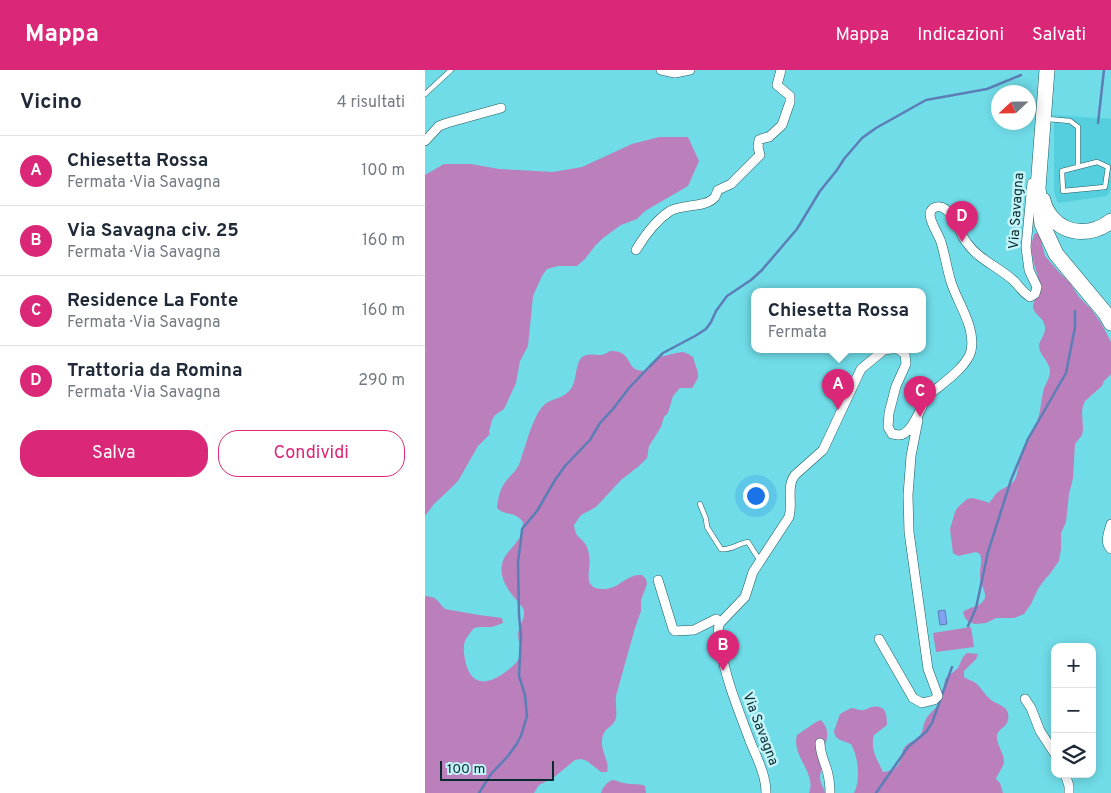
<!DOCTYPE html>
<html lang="it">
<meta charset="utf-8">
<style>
:root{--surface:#fff;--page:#f6f6f7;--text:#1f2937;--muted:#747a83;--line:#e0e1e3;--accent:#db2777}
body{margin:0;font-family:Overpass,sans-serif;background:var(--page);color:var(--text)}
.controls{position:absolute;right:15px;bottom:15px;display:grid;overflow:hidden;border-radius:10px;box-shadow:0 2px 12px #0003}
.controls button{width:45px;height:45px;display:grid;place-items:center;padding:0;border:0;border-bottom:1px solid var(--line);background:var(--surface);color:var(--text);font:25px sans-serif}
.compass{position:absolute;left:566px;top:15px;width:45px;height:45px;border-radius:50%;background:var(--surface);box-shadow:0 2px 12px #0003;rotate:248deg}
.scale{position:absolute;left:15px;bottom:12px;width:114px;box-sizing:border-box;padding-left:5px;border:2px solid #072b2f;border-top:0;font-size:14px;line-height:18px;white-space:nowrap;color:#072b2f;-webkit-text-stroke:4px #c3f4fa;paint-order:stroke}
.you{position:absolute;left:330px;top:425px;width:18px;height:18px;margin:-12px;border:4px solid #fff;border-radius:50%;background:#1a73e8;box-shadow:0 0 0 8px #1a73e833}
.badge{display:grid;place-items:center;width:32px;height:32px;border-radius:50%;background:var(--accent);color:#fff;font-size:16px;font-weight:700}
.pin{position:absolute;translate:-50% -41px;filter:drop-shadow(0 1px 2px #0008)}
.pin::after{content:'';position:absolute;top:26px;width:18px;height:15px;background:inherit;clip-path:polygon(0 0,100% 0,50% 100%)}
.popup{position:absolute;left:326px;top:218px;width:175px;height:65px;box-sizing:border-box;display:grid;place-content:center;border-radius:10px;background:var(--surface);filter:drop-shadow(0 1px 4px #0005);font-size:16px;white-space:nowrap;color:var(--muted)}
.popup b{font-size:19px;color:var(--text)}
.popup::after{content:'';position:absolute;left:50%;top:100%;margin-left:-10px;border:10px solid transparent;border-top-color:var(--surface)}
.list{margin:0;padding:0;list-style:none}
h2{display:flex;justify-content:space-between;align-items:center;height:65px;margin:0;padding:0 20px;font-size:21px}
h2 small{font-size:16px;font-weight:400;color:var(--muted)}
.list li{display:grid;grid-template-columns:32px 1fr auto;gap:15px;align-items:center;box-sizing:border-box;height:70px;padding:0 20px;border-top:1px solid var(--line)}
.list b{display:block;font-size:19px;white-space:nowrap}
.list p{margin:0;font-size:16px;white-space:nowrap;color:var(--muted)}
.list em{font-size:16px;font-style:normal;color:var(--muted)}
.actions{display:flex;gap:10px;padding:15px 20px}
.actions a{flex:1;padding:11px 0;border:1px solid var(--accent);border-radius:20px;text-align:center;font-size:18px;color:var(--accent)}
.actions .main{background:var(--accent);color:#fff}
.icon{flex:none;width:28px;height:28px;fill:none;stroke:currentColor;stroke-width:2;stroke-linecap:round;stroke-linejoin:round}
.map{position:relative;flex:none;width:686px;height:723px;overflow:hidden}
header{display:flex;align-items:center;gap:30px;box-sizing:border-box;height:70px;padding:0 25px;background:var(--accent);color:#fff}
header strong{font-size:24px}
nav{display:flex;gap:28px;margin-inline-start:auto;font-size:18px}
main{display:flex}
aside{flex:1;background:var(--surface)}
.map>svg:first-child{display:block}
</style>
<header>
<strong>Mappa</strong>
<nav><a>Mappa</a><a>Indicazioni</a><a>Salvati</a></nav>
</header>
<main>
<aside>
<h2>Vicino<small>4 risultati</small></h2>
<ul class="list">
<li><span class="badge">A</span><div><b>Chiesetta Rossa</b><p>Fermata · Via Savagna</p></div><em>100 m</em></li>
<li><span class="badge">B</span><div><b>Via Savagna civ. 25</b><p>Fermata · Via Savagna</p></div><em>160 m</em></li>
<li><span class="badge">C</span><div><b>Residence La Fonte</b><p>Fermata · Via Savagna</p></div><em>160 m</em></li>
<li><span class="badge">D</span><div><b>Trattoria da Romina</b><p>Fermata · Via Savagna</p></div><em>290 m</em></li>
</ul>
<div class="actions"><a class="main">Salva</a><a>Condividi</a></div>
</aside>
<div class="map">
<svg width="686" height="723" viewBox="0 0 686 723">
<rect width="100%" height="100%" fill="#70dce8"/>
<path fill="#55cfdd" d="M629 45 686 49V119L682 126 633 133 629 122Z"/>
<path fill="#bb7fbc" d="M234 67H263L274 91 263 116 220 141 212 149 196 155 178 168 170 176 160 189 152 196H133L122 199 117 206 108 226 103 276 95 291 91 313 79 339 70 345 67 350 64 362 65 364 53 376 33 411 25 419 9 434 0 446V105L19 94H46L74 99 128 102 157 97 207 74Z
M610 163 616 164 617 175 620 186 633 201 645 213 654 227 666 239 676 253 686 272V304L679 311 677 316 660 331 658 336 657 342 658 359 657 365 650 374 648 408 644 424 641 452 636 463V479L634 491 624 505 620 509 613 519 606 534 599 544 589 548H571L561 553 550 554 544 552 540 548 538 542C544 537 555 537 559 530 563 523 555 515 555 507 554 499 558 492 555 484L551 482 533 486 528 483 525 459 530 442 533 437 542 429 548 428 559 431 564 433C567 430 569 425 573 422 578 418 585 416 589 411 594 403 593 394 596 386 598 381 601 377 603 372 606 368 606 363 609 358 611 353 611 357 612 352 616 341 616 329 619 318 622 312 625 307 625 300 624 291 614 285 614 276 615 267 624 263 618 251 615 246 608 243 608 236 609 227 617 225 615 215 612 198 601 181 610 163Z
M185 281C211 280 198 305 223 300L230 290 235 287 251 283 258 282 263 284 268 287 273 303V308L267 318H255L248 326 243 343 239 347 236 357 224 376 222 388 214 396 196 410 171 437 156 445 149 455C151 470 155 465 161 475 165 483 165 492 164 500 163 504 164 508 164 512 167 517 171 519 177 519 192 519 194 512 206 507 210 505 213 505 217 505L221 509 222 514 216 530V541L210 558 191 626C190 634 193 643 190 651 185 659 178 658 177 671 176 682 185 691 182 702H176L162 691 156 689 150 690 128 708 114 715 109 723H0V526C13 527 12 531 20 539L54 545 77 548 78 553 67 557H55L49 558C46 562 42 566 40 571 38 576 39 584 40 590 45 614 59 617 79 603 83 600 90 595 93 590 98 582 93 572 93 564 94 555 102 547 98 538 96 535 95 535 93 532 85 523 74 509 77 495 78 485 88 478 93 470 97 464 97 458 98 452 89 440 81 447 72 438 73 428 75 418 82 410 86 405 91 401 94 395 100 379 107 347 119 335 128 327 139 330 147 317 152 308 150 296 156 288 161 283 168 285 174 285 179 285 182 283 185 281Z
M546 557 549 577 511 582 508 563Z
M542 583 553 584 551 589 539 601V607C543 610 549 611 552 614 557 619 560 625 565 629 572 636 586 635 583 650 582 657 574 658 572 665 571 675 579 682 579 692 578 698 573 703 571 709L575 713 578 723H429C436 710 433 686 426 674L415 670 410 666 409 661 415 644 426 638C430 638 434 641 438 640 441 640 443 638 446 637 461 634 462 644 462 655L449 665C445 679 452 689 458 702 466 702 474 697 476 689 477 685 477 681 479 678 483 672 490 671 495 666 498 661 498 656 500 651 503 644 511 639 515 632 519 626 519 617 520 609L533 598 538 587Z
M396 650C404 659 403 666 400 676 399 682 399 687 398 692 397 698 395 703 395 708 395 714 399 717 400 723H384C392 703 366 686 372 665L391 652Z
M187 710C192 710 195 713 199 713 207 715 213 713 220 716L221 723H176C178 717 181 713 187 710Z"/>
<path fill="#81a2f1" stroke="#5c7eb7" d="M520 540 522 554 515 555 513 541Z"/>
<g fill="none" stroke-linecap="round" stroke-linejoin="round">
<path stroke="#5c7eb7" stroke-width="2.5" d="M673 53 679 0
M543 556 551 538 563 482 586 410 603 369 641 303 650 257V241
M54 723 66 704 83 686 91 675 96 666 102 646 100 625 94 606 96 566 94 545 93 491 96 470 97 459 112 441 130 410 140 396 165 370 175 353 188 339 204 318 225 296 238 283 270 266 281 259 286 252 291 241 302 226 326 210 337 200 372 159 395 121 412 100 419 89 437 68 451 58 501 30 562 19 596 5
M451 723 483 677 501 662 507 653 527 597"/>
<g stroke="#205b61" stroke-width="5.5">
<path id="service" d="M0 24 26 0
M623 49 645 51 653 57V97
M672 92 683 97 680 117 638 121 637 101Z
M275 434 281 449 282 457 296 479C305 481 314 473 323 472L335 491"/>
</g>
<g stroke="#205b61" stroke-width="10">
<path id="minor" d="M236 0 250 3 265 0
M0 71 14 56 22 53 76 38
M211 180C220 165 230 151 245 141 257 134 281 138 290 127 291 125 292 122 293 120L306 114 335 85 333 77 334 70 339 68 344 67 357 55 365 32V26L352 15 356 0
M473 279 480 284 481 294 471 316 464 343 463 357 467 364C469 364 472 365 474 365 488 365 496 333 505 324 517 314 542 297 546 281 551 257 533 234 526 212 522 199 520 185 516 172 513 163 505 153 505 144 506 136 515 135 520 139 531 146 534 163 542 173 554 190 574 197 589 211 595 217 597 222 605 227L610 224 612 217 604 200 601 177 607 113
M686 454C684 462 679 472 686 479
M233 510 248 559 250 561 269 560 291 549 295 553
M454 569 488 628 497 633 509 630 513 626 503 599 484 462 483 425 486 386 493 350
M600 629 606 638 615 661 630 684
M395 673C395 682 398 689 401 697 404 706 405 714 405 723
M640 704 644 716V723
M341 723C341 705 332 688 325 671 314 641 301 611 296 579 294 570 291 561 295 553L320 527 328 502 364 447C368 434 361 416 370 405L398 380 436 299 459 280 466 279"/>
</g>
<g stroke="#205b61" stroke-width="16">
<path id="motorway" d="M622 0 613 118 617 154 631 184 681 244 686 253
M618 130C619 137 623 143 627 148 643 166 668 165 686 151"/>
</g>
<use href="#service" stroke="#fff" stroke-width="4.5"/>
<use href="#minor" stroke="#fff" stroke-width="9"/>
<use href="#motorway" stroke="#fff" stroke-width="15"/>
</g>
<g text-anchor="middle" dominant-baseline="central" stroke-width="5" stroke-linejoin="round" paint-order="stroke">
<g font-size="14" fill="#072b2f" stroke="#c3f4fa">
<text transform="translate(592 141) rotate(-86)">Via Savagna</text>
<text transform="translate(335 659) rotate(69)">Via Savagna</text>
</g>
</g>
</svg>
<div class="controls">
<button>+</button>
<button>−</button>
<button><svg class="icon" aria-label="layers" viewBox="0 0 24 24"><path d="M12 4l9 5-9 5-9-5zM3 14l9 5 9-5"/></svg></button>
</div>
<svg class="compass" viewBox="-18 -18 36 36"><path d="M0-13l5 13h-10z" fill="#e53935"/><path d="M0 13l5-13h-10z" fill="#747a83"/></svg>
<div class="scale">100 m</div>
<div class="you"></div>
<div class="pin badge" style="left:413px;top:340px">A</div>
<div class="popup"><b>Chiesetta Rossa</b>Fermata</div>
<div class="pin badge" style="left:298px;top:601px">B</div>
<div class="pin badge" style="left:495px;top:347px">C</div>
<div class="pin badge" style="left:537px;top:172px">D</div>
</div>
</main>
